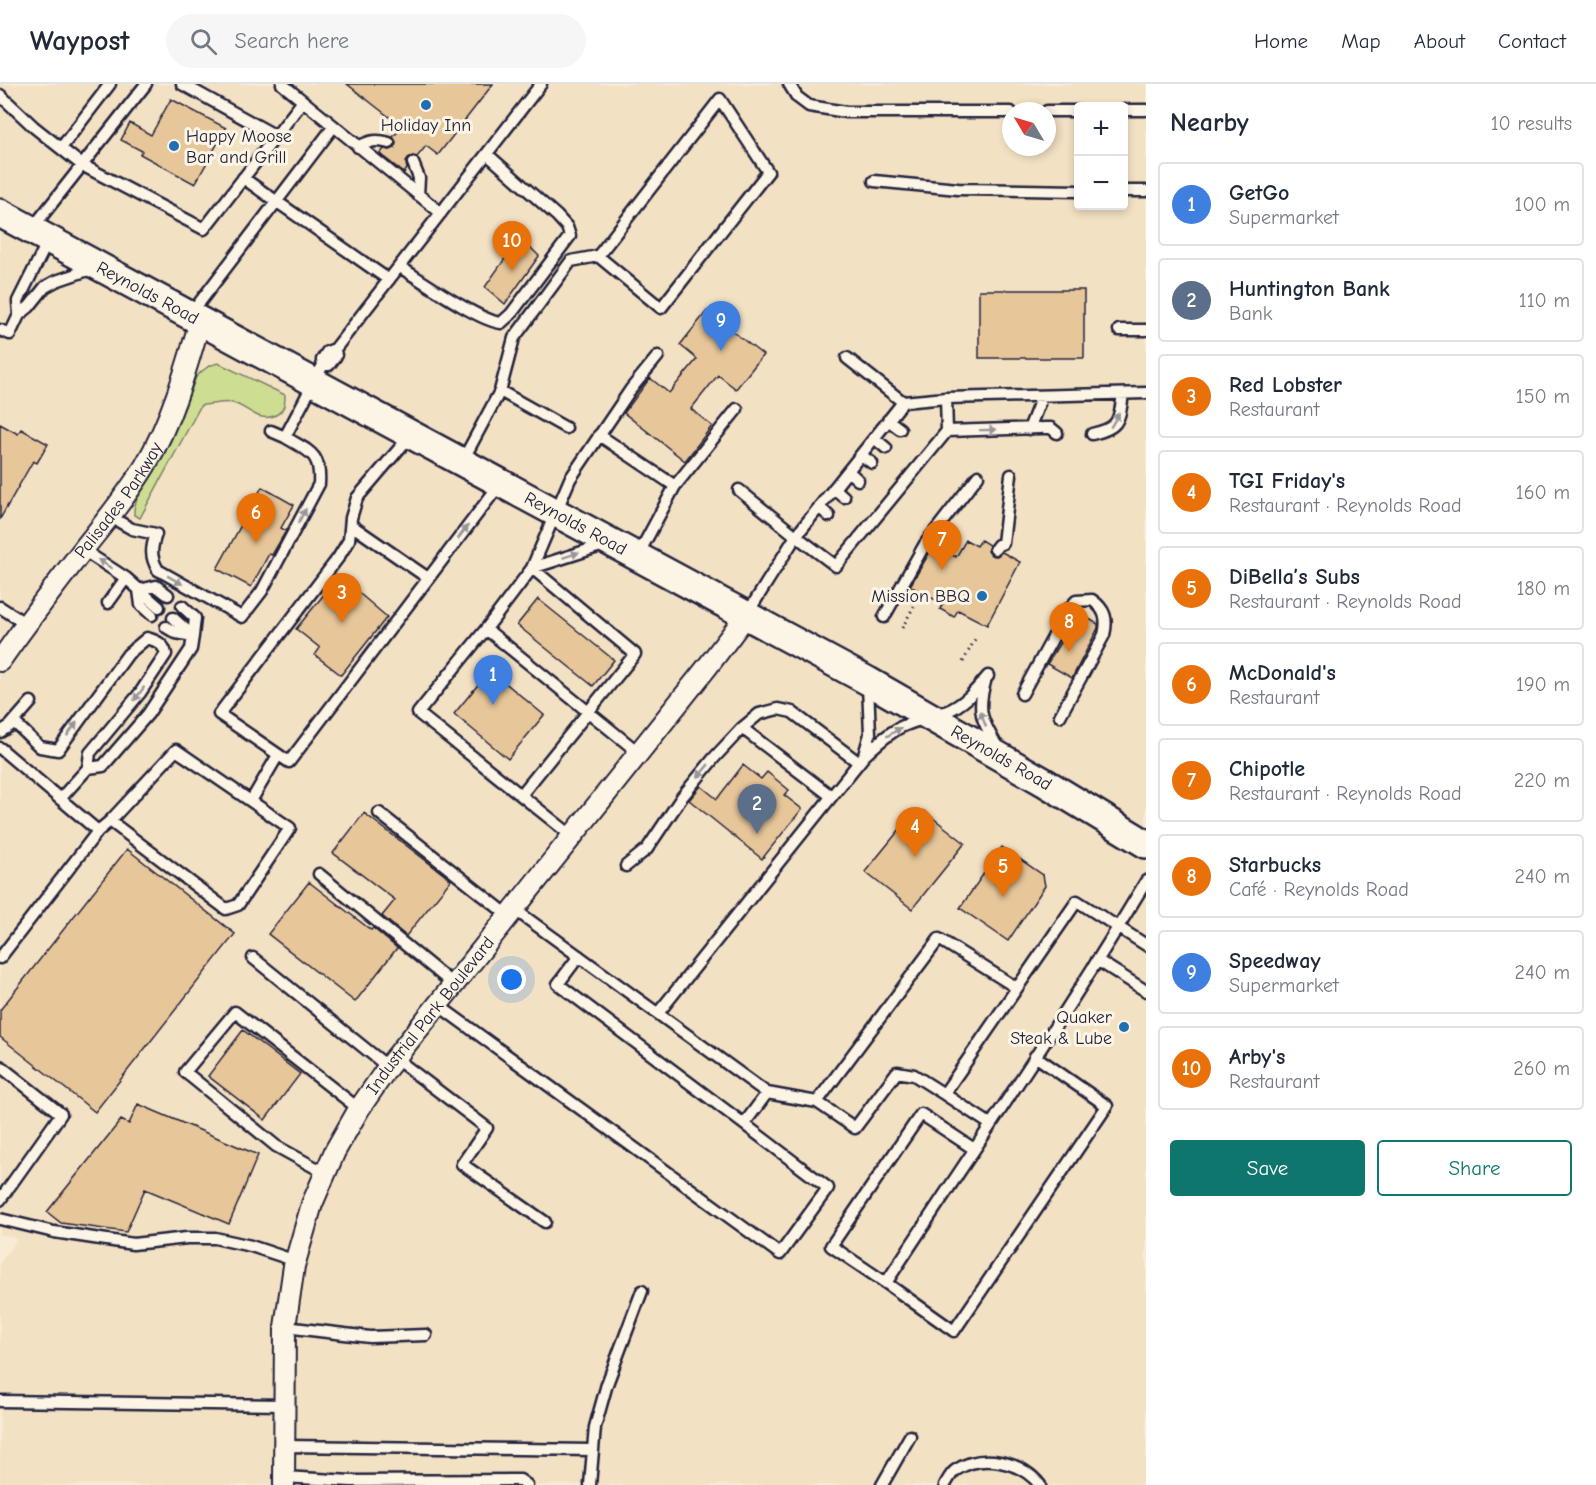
<!DOCTYPE html>
<meta charset="utf-8">
<style>
:root{--surface:#fff;--page:#f6f6f7;--text:#1f2937;--muted:#747a83;--line:#e0e1e3;--accent:#0f766e}
body{margin:0;font-family:"Comic Neue",sans-serif;background:var(--page);color:var(--text)}
.controls{position:absolute;right:18px;top:18px;display:grid;overflow:hidden;border-radius:6px;box-shadow:0 3px 9px #0003}
.controls button{width:54px;height:54px;display:grid;place-items:center;padding:0;border:0;border-bottom:2px solid var(--line);background:var(--surface);color:var(--text);font:30px sans-serif}
.compass{position:absolute;left:1002px;top:18px;width:54px;height:54px;border-radius:50%;background:var(--surface);box-shadow:0 3px 9px #0003;rotate:308deg}
.you{position:absolute;left:512px;top:896px;width:21px;height:21px;margin:-15px;border:4px solid #fff;border-radius:50%;background:#1a73e8;box-shadow:0 0 0 9px #1a73e833}
.badge{display:grid;place-items:center;width:39px;height:39px;border-radius:50%;background:var(--accent);color:#fff;font-size:20px;font-weight:700}
.pin{position:absolute;translate:-50% -50px;filter:drop-shadow(0 2px 3px #0008)}
.pin::after{content:'';position:absolute;top:32px;width:21px;height:18px;background:inherit;clip-path:polygon(0 0,100% 0,50% 100%)}
.list{margin:0;padding:0;list-style:none}
h2{display:flex;justify-content:space-between;align-items:center;height:78px;margin:0;padding:0 24px;font-size:26px}
h2 small{font-size:20px;font-weight:400;color:var(--muted)}
.list li{display:grid;grid-template-columns:39px 1fr auto;gap:18px;align-items:center;box-sizing:border-box;height:84px;margin:0 12px 12px;padding:0 12px;border:2px solid var(--line);border-radius:6px}
.list b{display:block;font-size:22px;white-space:nowrap}
.list p{margin:0;font-size:20px;white-space:nowrap;color:var(--muted)}
.list em{font-size:20px;font-style:normal;color:var(--muted)}
.actions{display:flex;gap:12px;padding:18px 24px}
.actions a{flex:1;padding:14px 0;border:2px solid var(--accent);border-radius:6px;text-align:center;font-size:21px;color:var(--accent)}
.actions .main{background:var(--accent);color:#fff}
.icon{flex:none;width:33px;height:33px;fill:none;stroke:currentColor;stroke-width:2;stroke-linecap:round;stroke-linejoin:round}
.map{position:relative;flex:none;width:1146px;height:1401px;overflow:hidden}
header{display:flex;align-items:center;gap:36px;box-sizing:border-box;height:84px;padding:0 30px;background:var(--surface);border-bottom:2px solid var(--line)}
header strong{font-size:28px}
nav{display:flex;gap:33px;margin-inline-start:auto;font-size:21px}
.search{width:420px;height:54px;background:var(--page);display:flex;align-items:center;gap:15px;box-sizing:border-box;padding:0 21px;border-radius:33px;color:var(--muted);font-size:22px}
main{display:flex}
aside{flex:1;background:var(--surface)}
.map>svg:first-child{display:block}
</style>
<header>
<strong>Waypost</strong>
<div class="search"><svg class="icon" aria-label="search" viewBox="0 0 24 24"><circle cx="10" cy="10" r="6"/><path d="M15 15l6 6"/></svg>Search here</div>
<nav><a>Home</a><a>Map</a><a>About</a><a>Contact</a></nav>
</header>
<main>
<div class="map">
<svg width="1146" height="1401" viewBox="0 0 1146 1401">
<rect width="100%" height="100%" fill="#f8ecd6"/>
<filter id="ink" filterUnits="userSpaceOnUse"><feTurbulence type="fractalNoise" baseFrequency=".0167" numOctaves="2"/><feDisplacementMap in="SourceGraphic" scale="12" xChannelSelector="R" yChannelSelector="G"/><feConvolveMatrix kernelMatrix="1 2 1 2 8 2 1 2 1" color-interpolation-filters="sRGB"/></filter>
<g filter="url(#ink)">
<path fill="#f3e1c4" fill-rule="evenodd" d="M0 0H1146V753L0 123ZM1078 22H1124V122H1078ZM1011 27H1047V63H1011Z
M0 138 736 535 512 807 421 924 437 936 748 542 1146 769V1401H0V1179L17 1155 0 1150Z"/>
<path fill="#cdde92" stroke="#788066" stroke-width="1.5" d="M218 279 285 311C285 321 284 326 276 331 259 340 248 323 233 319 226 317 210 321 201 321L140 434 134 431C133 417 141 409 148 398 169 365 183 329 196 293 203 285 209 281 218 279Z"/>
<path fill="#e7c699" stroke="#22223b" stroke-width="1.5" d="M347 0H493L438 71 426 62 417 73 413 72 408 74 406 79 407 85 404 89 380 70 384 65 390 66 395 64 396 58 393 53 402 43Z
M171 15 226 44 195 100 140 70 142 67 121 56 130 39 151 51Z
M520 153 539 172 505 220 485 203Z
M979 206H1084V274H979Z
M707 227 763 271 736 305 718 291 691 325 712 342 685 377 624 329 650 294 669 309 697 275 680 261Z
M0 340 18 350 21 345 48 360 37 379 33 377 0 435Z
M262 403 294 421 281 444 286 447 272 471 269 470 251 503 217 485Z
M966 456 977 462 981 456 989 461 988 467 991 471 997 472 1002 468 1020 478 987 541 958 526 954 533 940 525 943 520 910 502 934 461 956 473Z
M339 492 387 533 341 591 315 571 320 564 296 545Z
M538 515 614 576 593 602 517 541Z
M1078 529 1098 540V544L1072 594 1047 580Z
M490 586 544 631 508 675 454 630Z
M743 681 761 695 767 688 789 706 784 711 802 725 762 775 689 716 701 702 717 715Z
M924 727 965 759 912 825 865 788 909 734 915 738Z
M364 729 451 796 406 852 382 832 395 816 333 769Z
M1002 763 1043 791 1045 802 1008 857 960 824Z
M127 765 235 850 95 1028 0 953V926Z
M309 798 371 846 373 844 397 864 355 918 268 850Z
M243 946 300 990 265 1036 208 992Z
M138 1020 258 1071 229 1140 145 1105 126 1148 61 1139 47 1128 121 1036 129 1040Z"/>
<g fill="none" stroke-linecap="round" stroke-linejoin="round">
<g stroke="#22223b" stroke-width="15">
<path id="service" d="M282 0 441 129
M789 0 797 13 809 22 846 28H1011
M0 11 34 43 82 81 204 145 276 52 182 0
M1124 26H1146
M1047 27H1078
M276 52 303 17
M358 63C370 57 376 55 389 59
M61 64 110 0
M413 79 419 94 418 111
M243 94 389 196
M874 97 958 105 1078 107
M1124 107H1146
M31 146 146 0
M400 183C421 196 479 237 501 239L511 230 570 152 567 143 557 132 487 70
M19 231 18 217 49 155
M190 231 334 42
M0 246 10 250 19 231 29 223 45 203 56 197 94 184
M1119 246H1146
M335 265 541 0
M847 274 903 318
M500 307 566 344
M946 314 903 318 796 452 836 482 947 347 946 314 1146 309
M888 336 900 345
M1044 344H1051L1057 349
M1029 345 1042 312
M271 347 285 353 323 281 322 276 327 268 335 265 336 272 329 281H323
M947 347 1040 344
M1092 350C1120 344 1119 336 1123 310
M411 351 357 414 351 434 349 456 338 474 219 630 289 678 500 400
M599 351 675 402
M874 354 886 364
M861 371 872 379
M462 378 500 307 514 254 571 177 598 172 661 224 768 88 720 15 598 172
M848 387 858 396
M834 404 844 413
M739 406 796 452 747 530
M819 423 829 432
M109 432 132 445 156 450C151 464 150 473 158 486L242 533 262 507 319 400C321 368 309 368 285 353
M351 441 428 494
M607 460 532 484 570 395 631 305 658 272
M995 465 998 461 1003 459 1011 391
M83 466 126 494 159 523
M637 473 675 402 737 325
M108 519 126 494
M0 523 26 540
M152 531 141 521 139 506 156 502 168 511
M884 533 925 460 978 392
M166 543 176 549 193 552 195 534 182 522
M486 545 639 669
M985 598C976 629 983 638 998 664
M1022 610 1068 526 1076 517 1092 516C1105 525 1108 535 1104 551L1060 632
M14 638 40 663 58 666 128 570 147 554C157 557 164 560 166 570L140 609 90 669 88 684 60 715
M742 644 831 712
M0 648 10 642 31 618
M0 664 98 747 110 737 176 666 290 744 238 821 226 825 110 737
M864 671 870 650 868 601
M88 684 103 682 148 630 191 565 193 552 173 534
M521 711 635 570 532 484 486 545 418 629 572 752
M251 717 278 671
M379 729 509 832
M626 782 647 765 682 713 714 674 742 644 759 630 778 625 792 628 858 678
M319 790 454 901
M514 825 767 1009 817 1018 855 1044 897 988 914 991 944 1010 1017 904 939 855 817 1018
M579 872 558 900 744 1040 767 1009
M0 874 98 747
M253 874 388 983
M1097 876 1146 907
M1017 904 1077 817 1146 861
M438 921 780 1170 828 1104 744 1040
M659 928 864 672C876 661 887 650 901 643 916 636 931 633 945 628 964 621 976 606 988 592
M1035 972 1107 1022 954 1247 886 1199C973 1066 1065 933 1146 797
M395 974 487 1044 462 1080 545 1138
M0 982 61 1030 0 1116
M944 1010 990 1040
M325 1089 276 1062 185 988 235 928 359 1025
M0 1135 54 1148 133 1160 187 1154H215L251 1162 296 1177
M886 1199 831 1162 921 1030 974 1065
M285 1243 370 1253 426 1251
M0 1317 284 1321
M284 1362 593 1366
M284 1393 351 1397 520 1396 527 1401
M590 1401 595 1343 607 1300 642 1207
M882 1401 910 1352
M945 1401C948 1396 951 1389 956 1386 982 1369 1021 1377 1040 1401"/>
</g>
<g stroke="#22223b" stroke-width="24">
<g id="minor">
<path id="s1" d="M0 577C27 538 56 501 85 463 106 437 127 411 145 382 171 338 186 286 200 237"/>
<path id="s2" d="M284 1401 285 1243 294 1182 312 1120 335 1067 359 1025 388 983 708 582 745 533"/>
</g>
</g>
<g stroke="#22223b" stroke-width="32">
<g id="secondary">
<path id="s3" d="M0 129 868 597 1044 698 1146 760"/>
</g>
</g>
<path stroke="#22223b" stroke-width="3" stroke-dasharray="1.5 4.5" stroke-linecap="butt" d="M902 544 914 522
M963 578 975 555"/>
<use href="#service" stroke="#fcf5e5" stroke-width="10"/>
<use href="#minor" stroke="#fcf5e5" stroke-width="20"/>
<use href="#secondary" stroke="#fcf5e5" stroke-width="27"/>
</g>
<defs><path id="oneway-solid" d="M-6-.8H1V-3.2L6.5 0L1 3.2V.8H-6Z" transform="scale(1.5)"/></defs>
<g fill="#9a9698">
<use href="#oneway-solid" transform="translate(1115 336) rotate(-59)"/>
<use href="#oneway-solid" transform="translate(988 346) rotate(-1)"/>
<use href="#oneway-solid" transform="translate(302 432) rotate(-62)"/>
<use href="#oneway-solid" transform="translate(463 448) rotate(-53)"/>
<use href="#oneway-solid" transform="translate(571 471) rotate(-18)"/>
<use href="#oneway-solid" transform="translate(105 480) rotate(-147)"/>
<use href="#oneway-solid" transform="translate(175 496) rotate(29)"/>
<use href="#oneway-solid" transform="translate(139 610) rotate(127)"/>
<use href="#oneway-solid" transform="translate(983 635) rotate(-111)"/>
<use href="#oneway-solid" transform="translate(72 645) rotate(-54)"/>
<use href="#oneway-solid" transform="translate(894 648) rotate(-31)"/>
<use href="#oneway-solid" transform="translate(703 687) rotate(130)"/>
</g>
</g>
<g fill="#1f6fb2" stroke="#fcf5e5" stroke-width="2">
<circle cx="426" cy="21" r="6"/>
<circle cx="174" cy="62" r="6"/>
<circle cx="982" cy="512" r="6"/>
<circle cx="1124" cy="943" r="6"/>
</g>
<g text-anchor="middle" dominant-baseline="central" stroke-width="6" stroke-linejoin="round" paint-order="stroke">
<g font-size="18" fill="#22223b" stroke="#fcf5e5" text-anchor="end">
<text x="426" y="41" text-anchor="middle">Holiday Inn</text>
<text x="186" y="52" text-anchor="start">Happy Moose<tspan x="186" dy="21">Bar and Grill</tspan></text>
<text x="970" y="512">Mission BBQ</text>
<text x="1112" y="933">Quaker<tspan x="1112" dy="21">Steak &amp; Lube</tspan></text>
</g>
<g font-size="18" fill="#22223b" stroke="#fcf5e5">
<text stroke="none"><textPath href="#s3" startOffset="168">Reynolds Road</textPath></text>
<text stroke="none"><textPath href="#s1" startOffset="200">Palisades Parkway</textPath></text>
<text stroke="none"><textPath href="#s3" startOffset="654">Reynolds Road</textPath></text>
<text stroke="none"><textPath href="#s3" startOffset="1140">Reynolds Road</textPath></text>
<text stroke="none"><textPath href="#s2" startOffset="508">Industrial Park Boulevard</textPath></text>
</g>
</g>
</svg>
<div class="controls">
<button>+</button>
<button>−</button>
</div>
<svg class="compass" viewBox="-18 -18 36 36"><path d="M0-13l5 13h-10z" fill="#e53935"/><path d="M0 13l5-13h-10z" fill="#747a83"/></svg>
<div class="you"></div>
<div class="pin badge" style="left:493px;top:621px;background:#3f7fe0">1</div>
<div class="pin badge" style="left:757px;top:750px;background:#5c6f8a">2</div>
<div class="pin badge" style="left:342px;top:539px;background:#e8710a">3</div>
<div class="pin badge" style="left:915px;top:773px;background:#e8710a">4</div>
<div class="pin badge" style="left:1003px;top:813px;background:#e8710a">5</div>
<div class="pin badge" style="left:256px;top:459px;background:#e8710a">6</div>
<div class="pin badge" style="left:942px;top:486px;background:#e8710a">7</div>
<div class="pin badge" style="left:1069px;top:568px;background:#e8710a">8</div>
<div class="pin badge" style="left:721px;top:267px;background:#3f7fe0">9</div>
<div class="pin badge" style="left:512px;top:187px;background:#e8710a">10</div>
</div>
<aside>
<h2>Nearby<small>10 results</small></h2>
<ul class="list">
<li><span class="badge" style="background:#3f7fe0">1</span><div><b>GetGo</b><p>Supermarket</p></div><em>100 m</em></li>
<li><span class="badge" style="background:#5c6f8a">2</span><div><b>Huntington Bank</b><p>Bank</p></div><em>110 m</em></li>
<li><span class="badge" style="background:#e8710a">3</span><div><b>Red Lobster</b><p>Restaurant</p></div><em>150 m</em></li>
<li><span class="badge" style="background:#e8710a">4</span><div><b>TGI Friday's</b><p>Restaurant · Reynolds Road</p></div><em>160 m</em></li>
<li><span class="badge" style="background:#e8710a">5</span><div><b>DiBella’s Subs</b><p>Restaurant · Reynolds Road</p></div><em>180 m</em></li>
<li><span class="badge" style="background:#e8710a">6</span><div><b>McDonald's</b><p>Restaurant</p></div><em>190 m</em></li>
<li><span class="badge" style="background:#e8710a">7</span><div><b>Chipotle</b><p>Restaurant · Reynolds Road</p></div><em>220 m</em></li>
<li><span class="badge" style="background:#e8710a">8</span><div><b>Starbucks</b><p>Café · Reynolds Road</p></div><em>240 m</em></li>
<li><span class="badge" style="background:#3f7fe0">9</span><div><b>Speedway</b><p>Supermarket</p></div><em>240 m</em></li>
<li><span class="badge" style="background:#e8710a">10</span><div><b>Arby's</b><p>Restaurant</p></div><em>260 m</em></li>
</ul>
<div class="actions"><a class="main">Save</a><a>Share</a></div>
</aside>
</main>
